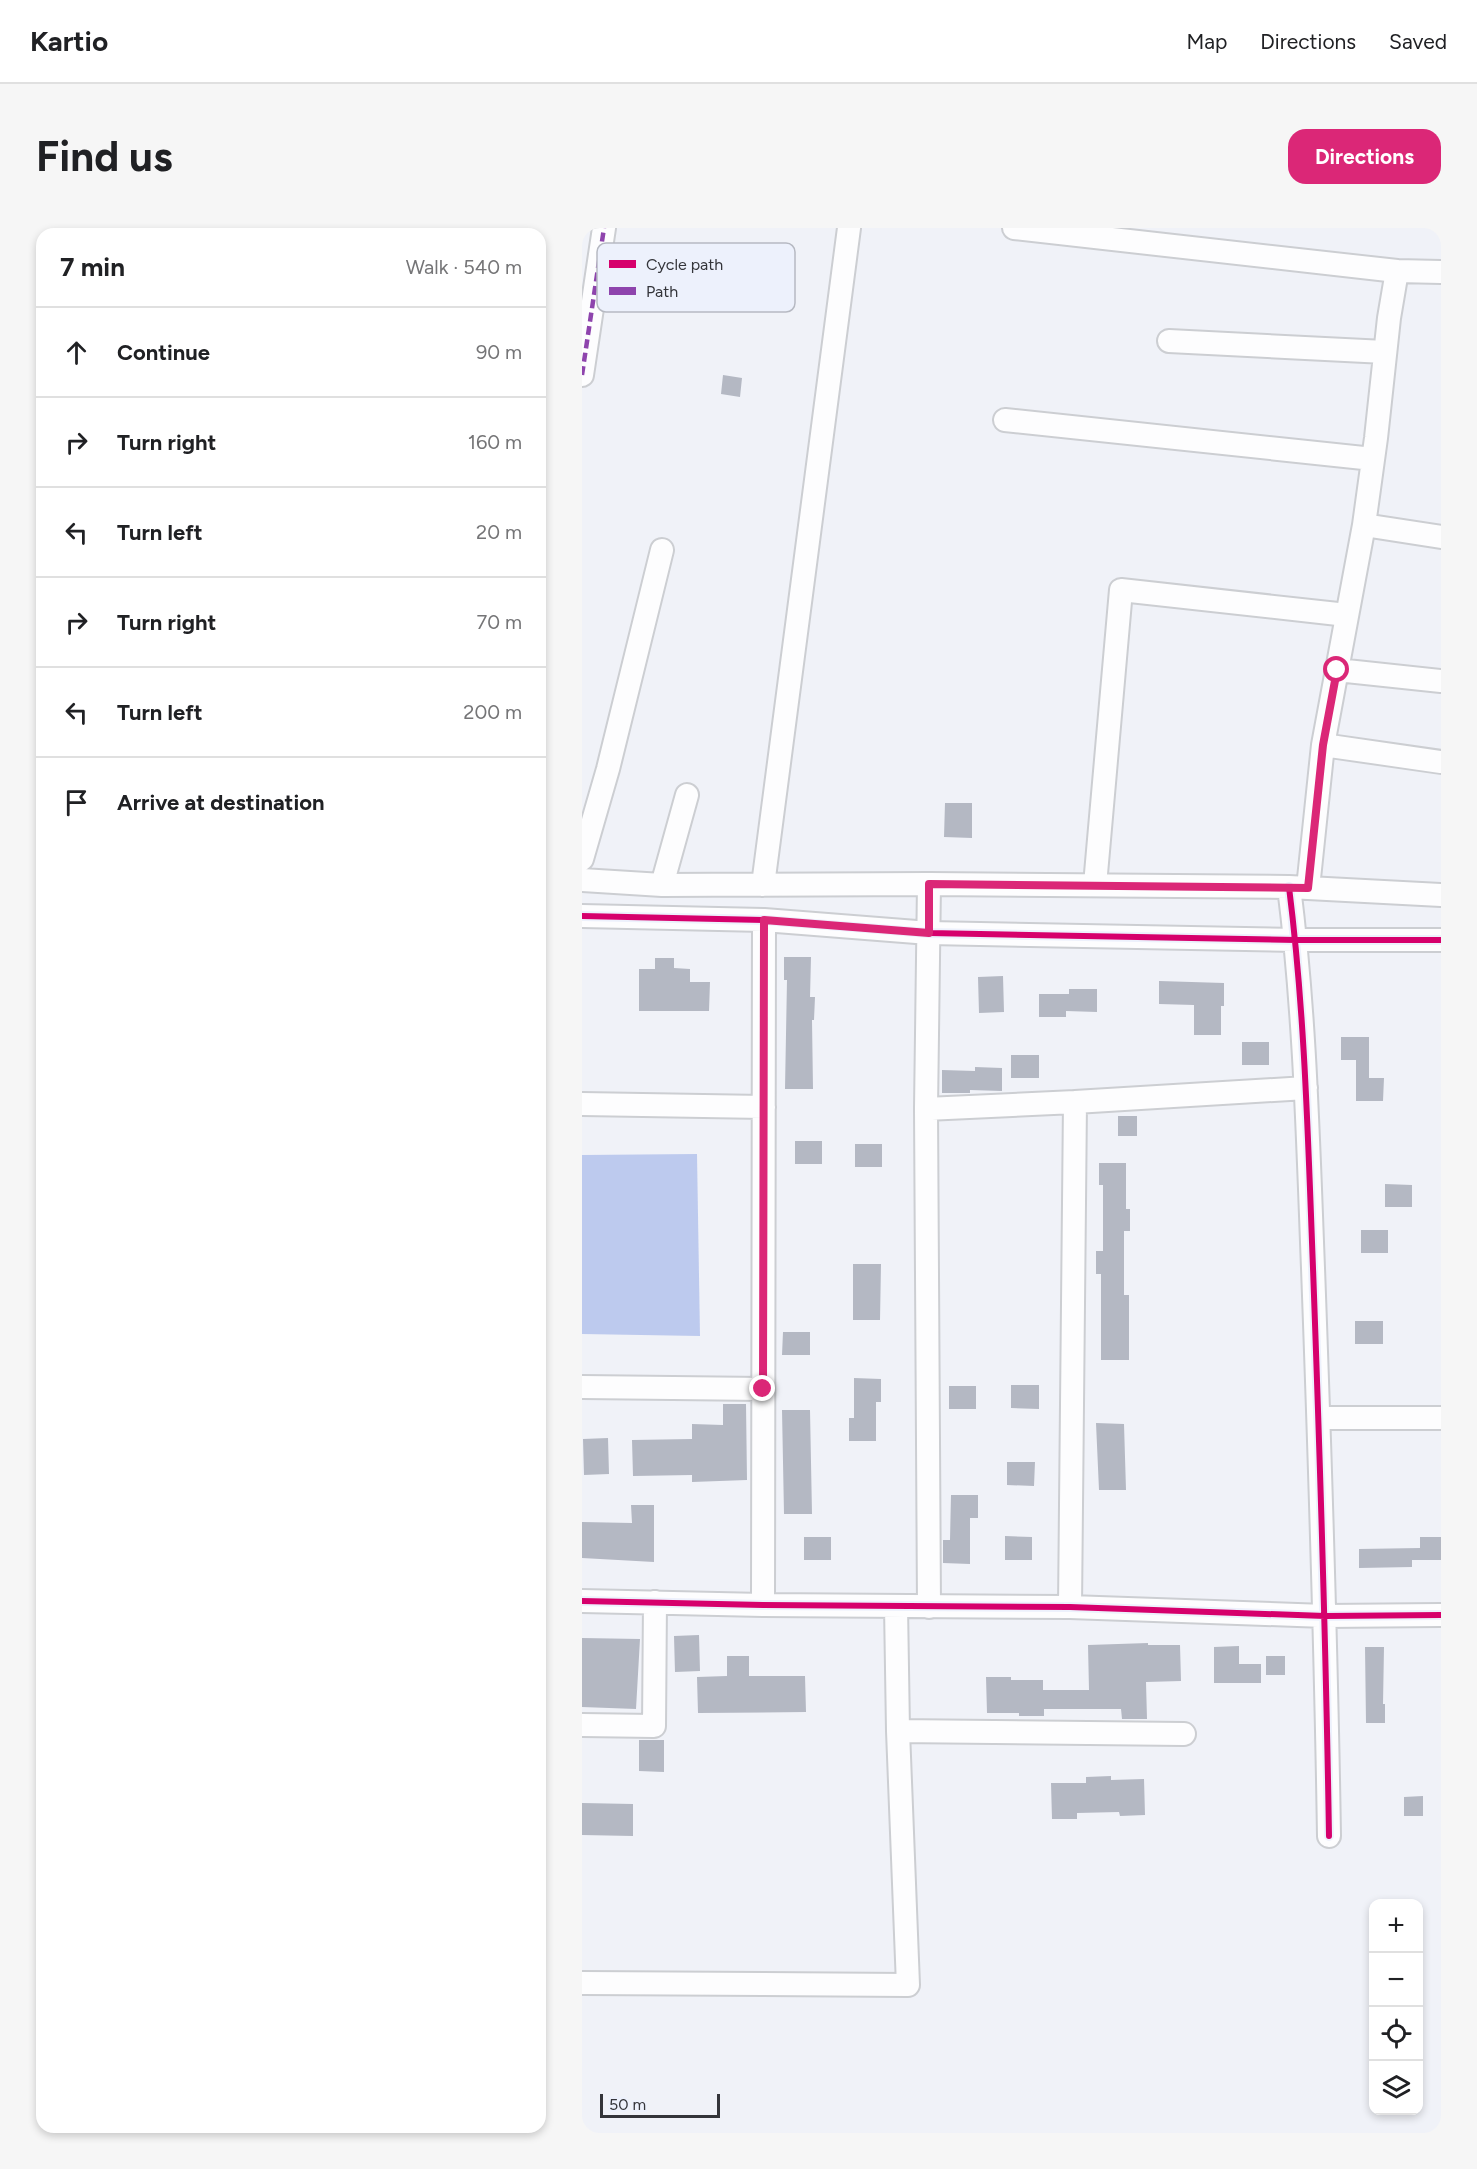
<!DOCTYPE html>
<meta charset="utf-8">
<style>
:root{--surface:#fff;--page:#f6f6f6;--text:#202124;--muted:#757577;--line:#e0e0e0;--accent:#db2777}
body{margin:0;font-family:Figtree,sans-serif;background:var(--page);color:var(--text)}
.controls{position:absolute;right:18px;bottom:18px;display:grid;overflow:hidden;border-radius:12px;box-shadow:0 3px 9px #0003}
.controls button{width:54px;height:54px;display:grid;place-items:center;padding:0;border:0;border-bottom:2px solid var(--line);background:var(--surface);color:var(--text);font:30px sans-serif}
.scale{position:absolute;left:18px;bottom:15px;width:120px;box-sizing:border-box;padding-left:6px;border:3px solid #34353a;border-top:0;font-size:16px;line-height:21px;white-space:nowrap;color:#34353a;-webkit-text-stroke:4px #edf1fc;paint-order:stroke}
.stop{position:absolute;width:18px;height:18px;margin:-14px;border:4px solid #db2777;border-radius:50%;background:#fff}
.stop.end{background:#db2777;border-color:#fff;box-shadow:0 2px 6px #0008}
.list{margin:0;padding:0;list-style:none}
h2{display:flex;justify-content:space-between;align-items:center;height:78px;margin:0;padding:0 24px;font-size:26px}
h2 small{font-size:20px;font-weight:400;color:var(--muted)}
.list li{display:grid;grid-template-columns:39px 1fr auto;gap:18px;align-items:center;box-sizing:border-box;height:90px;padding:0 24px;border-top:2px solid var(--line)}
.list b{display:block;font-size:22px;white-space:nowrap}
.list em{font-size:20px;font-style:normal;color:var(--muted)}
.icon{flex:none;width:33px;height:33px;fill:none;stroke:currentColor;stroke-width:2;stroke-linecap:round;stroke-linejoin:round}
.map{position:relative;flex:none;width:859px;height:1905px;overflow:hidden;border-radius:18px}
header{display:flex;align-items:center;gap:36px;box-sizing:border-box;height:84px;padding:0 30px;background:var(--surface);border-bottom:2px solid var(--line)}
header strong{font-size:28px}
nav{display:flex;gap:33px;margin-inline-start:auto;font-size:21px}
.intro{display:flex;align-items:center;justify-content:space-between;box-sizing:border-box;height:144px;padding:0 36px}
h1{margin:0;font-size:42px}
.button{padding:15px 27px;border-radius:18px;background:var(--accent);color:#fff;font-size:21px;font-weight:700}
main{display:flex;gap:36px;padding:0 36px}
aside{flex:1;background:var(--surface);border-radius:18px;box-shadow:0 3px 9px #0003}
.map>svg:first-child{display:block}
</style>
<header>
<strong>Kartio</strong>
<nav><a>Map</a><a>Directions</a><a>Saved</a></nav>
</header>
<div class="intro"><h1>Find us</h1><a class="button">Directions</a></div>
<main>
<aside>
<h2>7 min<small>Walk · 540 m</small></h2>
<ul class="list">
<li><svg class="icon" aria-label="ahead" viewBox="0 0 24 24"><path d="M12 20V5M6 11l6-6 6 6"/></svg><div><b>Continue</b></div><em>90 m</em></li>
<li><svg class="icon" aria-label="right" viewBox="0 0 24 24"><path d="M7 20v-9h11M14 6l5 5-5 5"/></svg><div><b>Turn right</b></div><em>160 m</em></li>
<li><svg class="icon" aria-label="left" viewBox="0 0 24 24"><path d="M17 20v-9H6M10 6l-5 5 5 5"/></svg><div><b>Turn left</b></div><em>20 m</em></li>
<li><svg class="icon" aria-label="right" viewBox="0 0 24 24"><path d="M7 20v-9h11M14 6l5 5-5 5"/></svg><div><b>Turn right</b></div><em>70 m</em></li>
<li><svg class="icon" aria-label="left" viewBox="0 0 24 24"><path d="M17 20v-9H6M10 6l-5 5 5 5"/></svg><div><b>Turn left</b></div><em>200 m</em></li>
<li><svg class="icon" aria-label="arrive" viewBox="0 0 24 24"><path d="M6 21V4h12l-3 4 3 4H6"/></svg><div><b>Arrive at destination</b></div></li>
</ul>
</aside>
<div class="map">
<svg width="859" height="1905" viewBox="0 0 859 1905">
<rect width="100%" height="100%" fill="#f0f2f8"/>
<path fill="#bdcaee" d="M115 926 118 1108 0 1106V927Z"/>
<path fill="#b4b8c3" d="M141 147 160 150 158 169 139 166Z
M363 575H390V610L362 609Z
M202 729H229L228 769H233L232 792H230L231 861H203L205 752H202Z
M73 730H92V740L108 741V754H128L127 783H57V741H73Z
M421 748 422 784 397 785 396 749Z
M577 753 642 755V778H639V807H612V777L577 776Z
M487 761H515V784L484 783V789H457V766H487Z
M759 809H787V850H802L801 873H774V832H759Z
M660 814H687V837H660Z
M429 827H457V850H429Z
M393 839 420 840V863L388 862V865H360V842L393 843Z
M536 888H555V908H536Z
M213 913H240V936H213Z
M273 916H300V939H273Z
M517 935H544V981H548V1003H542V1067H547V1132H519V1046H514V1023H521V957H517Z
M803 956 830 957V979H803Z
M779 1002H806V1025H779Z
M271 1036H299L298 1092H271Z
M773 1093H801V1116H773Z
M201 1104H228V1127H200Z
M272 1150 299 1151V1174H294V1213H267V1190H272Z
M429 1157H457V1181L429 1180Z
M367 1158H394V1181H367Z
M141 1176H164L165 1252 110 1254V1247L51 1248 50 1212 110 1211V1196L141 1197Z
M200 1182H228L230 1286H202Z
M514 1195 542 1196 544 1262H517Z
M26 1210 27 1246 2 1247 1 1211Z
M425 1234H453L452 1258 425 1257Z
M369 1267H396V1290H388V1336L361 1335V1312H368Z
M49 1277H72V1334L0 1330V1294L50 1295Z
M423 1308 450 1309V1332H423Z
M222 1309H249V1332H222Z
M838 1309H859V1332H830V1339L777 1340V1321L838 1320Z
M117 1407 118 1443 93 1444 92 1408Z
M0 1410 58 1411 54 1481 0 1479Z
M566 1415V1417H598L599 1453 564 1454 565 1491H540L539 1481H462V1488H437V1485H405L404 1449H429V1452H461V1462H507L506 1417Z
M657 1418V1436H679V1455H632V1419Z
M783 1419H802L801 1476H803V1495H784Z
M145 1428H167V1448H223L224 1484 116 1485 115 1449 145 1448Z
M684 1428H703V1447H684Z
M57 1512H82V1544L57 1543Z
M529 1548V1552L562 1551 563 1587 538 1588 537 1584 495 1585V1591H470L469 1555H504V1549Z
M841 1568V1588H822V1569Z
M0 1575 51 1576V1608L0 1607Z"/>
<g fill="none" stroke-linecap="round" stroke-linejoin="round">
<g stroke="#ccced2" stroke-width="26">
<path id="minor" d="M432 0 815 43
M587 113 803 124
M0 147 22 0
M423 192 791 231
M782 297 859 309
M755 442 859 453
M741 517 859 534
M0 631 26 541 80 322
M0 652 80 657 347 656 707 659 859 667
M347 656 344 881 347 1379
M80 657 105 567
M181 657 267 0
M513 657 539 362 765 387
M707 659C723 786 726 913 731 1040 738 1230 744 1419 747 1608
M726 660 741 517 782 297 794 210 807 90 815 43 859 44
M0 688 182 692 347 705 714 712H859
M0 876 182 879
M344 881 493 874
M0 1159 181 1161
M737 1190H859
M0 1373 181 1377 488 1379 743 1388 859 1387
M181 1377 182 692
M488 1379 493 874 724 860
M0 1497 72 1498 73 1374
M316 1503 602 1506
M0 1755 326 1757 316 1503 314 1378"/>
</g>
<use href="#minor" stroke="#fdfdfe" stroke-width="22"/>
<path stroke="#8e44ad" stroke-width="4.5" stroke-dasharray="9 4.5" stroke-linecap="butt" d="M0 147 22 0"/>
<g stroke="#edf1fc" stroke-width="10">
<path id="cycleway" d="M707 659C723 786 726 913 731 1040 738 1230 744 1419 747 1608
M0 688 182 692 347 705 714 712H859
M0 1373 181 1377 488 1379 743 1388 859 1387"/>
</g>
<use href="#cycleway" stroke="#d6006c" stroke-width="6"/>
</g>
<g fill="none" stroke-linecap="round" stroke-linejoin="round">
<path stroke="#db2777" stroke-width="8" d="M181 1161 182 692 347 705V656L726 660 741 517 755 442"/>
</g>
<rect x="15" y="15" width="198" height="69" rx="9" fill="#edf1fc" stroke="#b6b9c2" stroke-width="1.5"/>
<rect x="27" y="32" width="27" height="8" fill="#d6006c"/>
<rect x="27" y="59" width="27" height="8" fill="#8e44ad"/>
<g font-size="16" fill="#34353a">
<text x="64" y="42">Cycle path</text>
<text x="64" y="69">Path</text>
</g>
</svg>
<div class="controls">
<button>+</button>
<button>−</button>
<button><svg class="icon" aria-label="locate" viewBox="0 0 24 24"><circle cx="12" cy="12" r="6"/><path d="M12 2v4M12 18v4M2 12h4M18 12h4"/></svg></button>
<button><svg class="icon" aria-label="layers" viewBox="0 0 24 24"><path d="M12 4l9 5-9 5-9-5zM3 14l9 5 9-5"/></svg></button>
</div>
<div class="scale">50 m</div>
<div class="stop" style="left:755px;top:442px"></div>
<div class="stop end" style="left:181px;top:1161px"></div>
</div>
</main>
